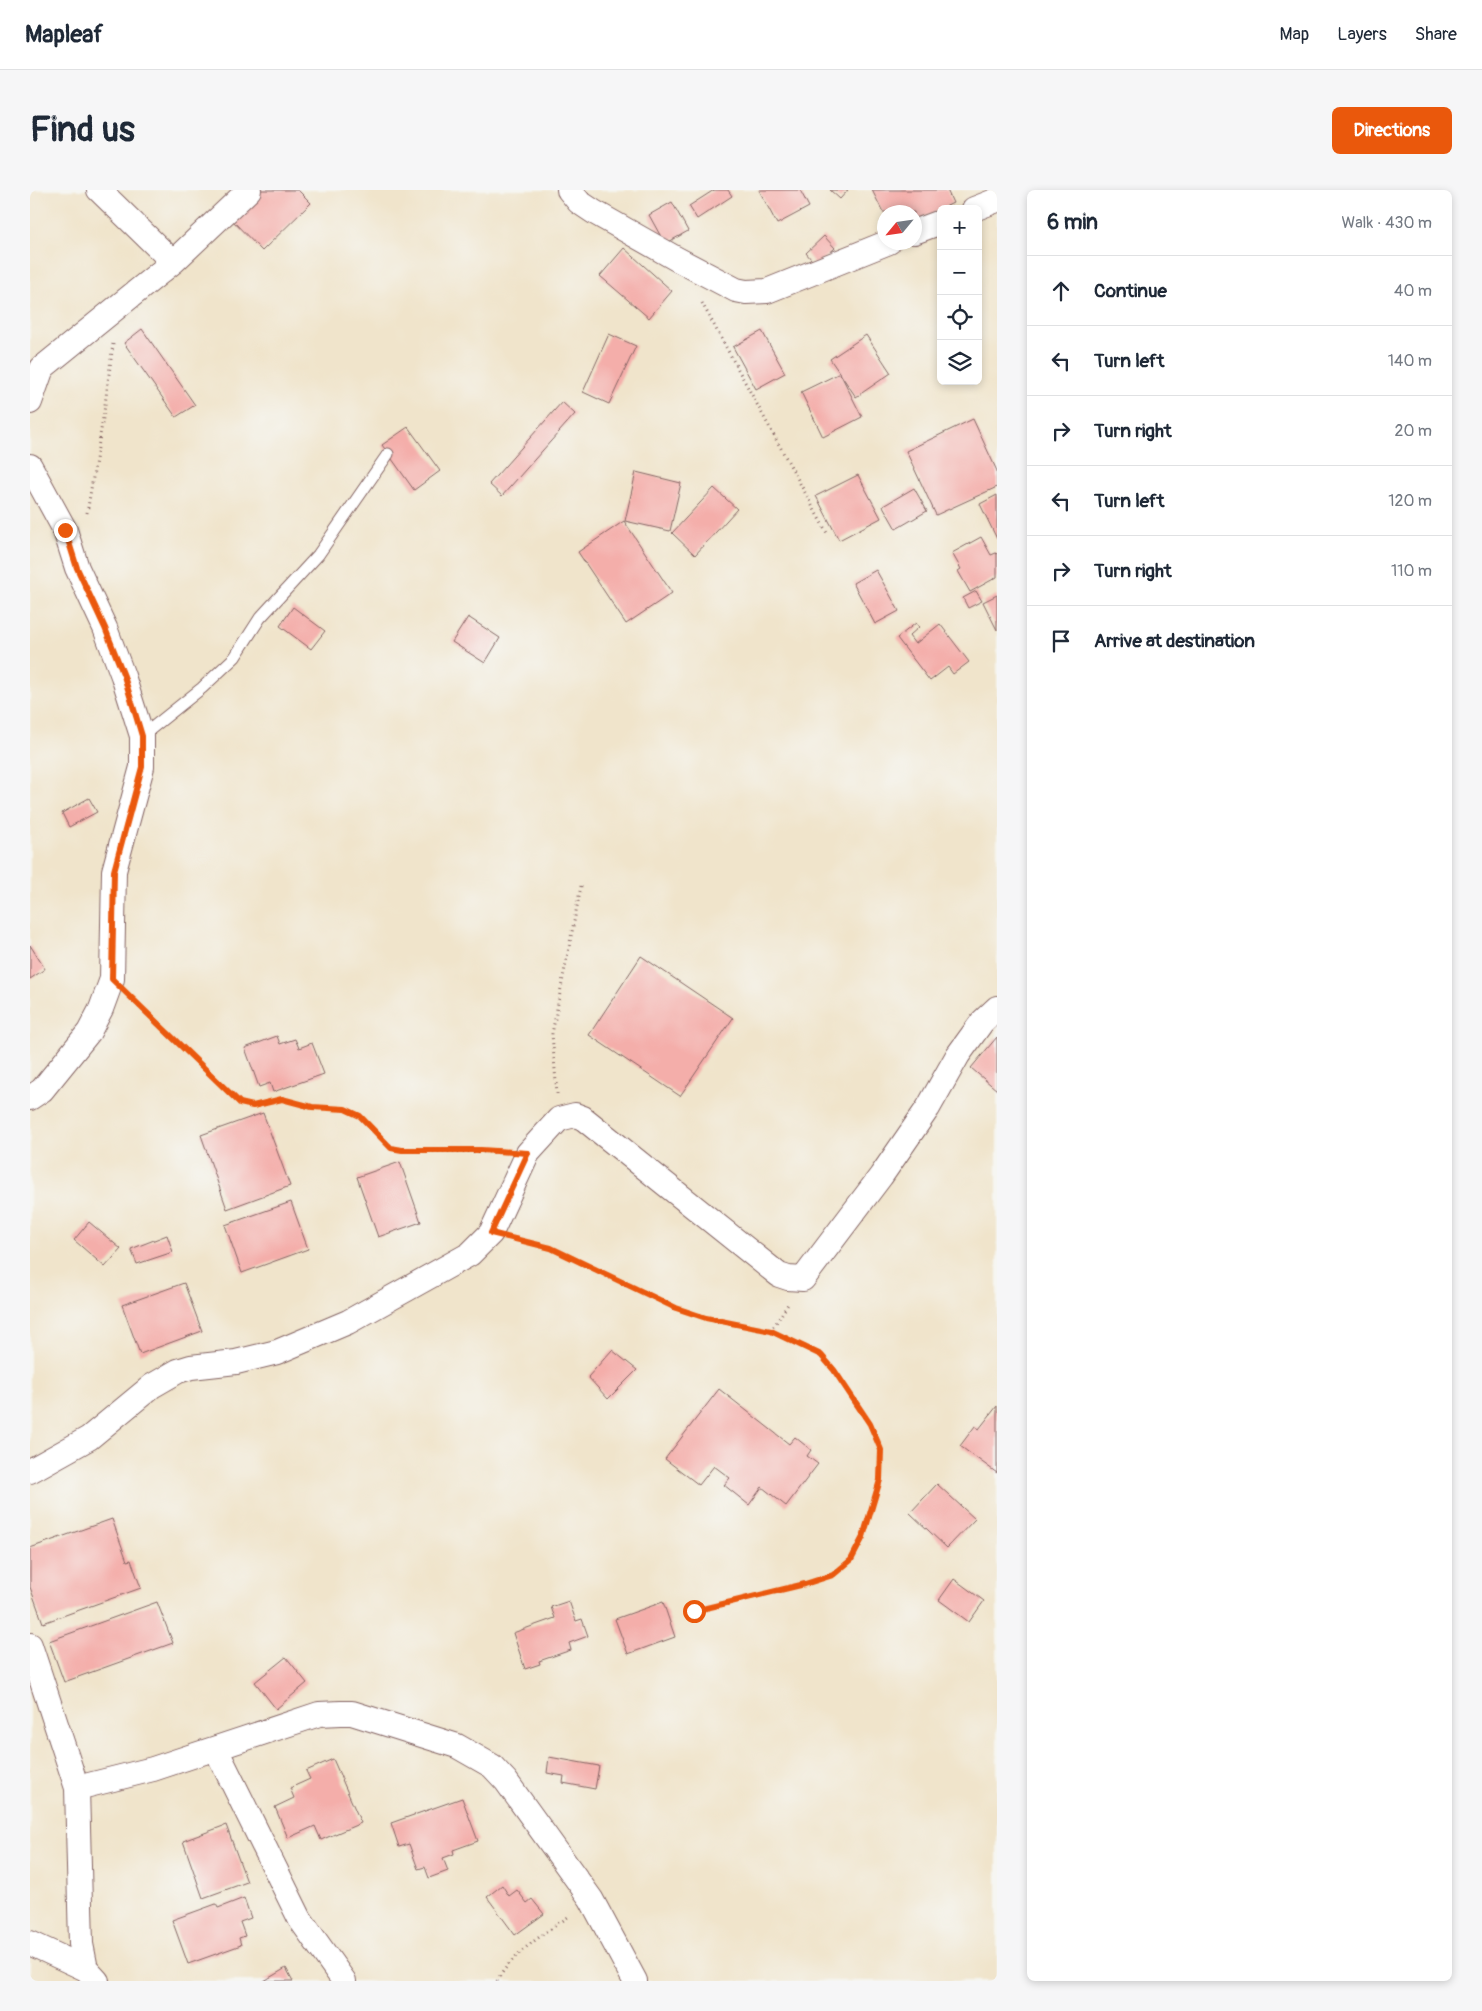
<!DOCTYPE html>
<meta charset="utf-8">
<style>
:root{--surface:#fff;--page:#f6f6f7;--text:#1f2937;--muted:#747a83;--line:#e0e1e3;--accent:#ea580c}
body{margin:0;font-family:Pangolin,sans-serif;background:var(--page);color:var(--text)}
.controls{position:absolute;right:15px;top:15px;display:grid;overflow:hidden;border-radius:8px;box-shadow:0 2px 8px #0003}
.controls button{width:45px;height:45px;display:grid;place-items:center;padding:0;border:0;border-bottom:1px solid var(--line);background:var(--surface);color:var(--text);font:25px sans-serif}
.compass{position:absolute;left:847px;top:15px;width:45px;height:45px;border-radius:50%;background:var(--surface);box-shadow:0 2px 8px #0003;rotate:241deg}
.stop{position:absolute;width:15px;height:15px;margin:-11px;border:4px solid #ea580c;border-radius:50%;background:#fff}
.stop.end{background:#ea580c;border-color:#fff;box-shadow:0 1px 5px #0008}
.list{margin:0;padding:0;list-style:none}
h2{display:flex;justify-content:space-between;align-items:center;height:65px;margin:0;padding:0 20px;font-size:21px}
h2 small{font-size:16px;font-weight:400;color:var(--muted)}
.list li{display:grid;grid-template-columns:32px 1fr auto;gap:15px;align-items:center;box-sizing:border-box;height:70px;padding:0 20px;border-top:1px solid var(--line)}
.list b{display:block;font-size:19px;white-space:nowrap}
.list em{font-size:16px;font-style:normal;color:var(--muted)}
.icon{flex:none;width:28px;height:28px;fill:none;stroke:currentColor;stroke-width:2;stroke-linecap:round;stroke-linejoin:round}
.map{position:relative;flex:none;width:967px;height:1791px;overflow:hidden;border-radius:8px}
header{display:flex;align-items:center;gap:30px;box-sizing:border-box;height:70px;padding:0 25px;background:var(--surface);border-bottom:1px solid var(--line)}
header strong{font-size:24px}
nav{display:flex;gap:28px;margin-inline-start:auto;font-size:18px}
.intro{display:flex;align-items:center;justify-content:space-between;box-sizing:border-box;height:120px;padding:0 30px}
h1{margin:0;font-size:35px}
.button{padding:12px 22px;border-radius:8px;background:var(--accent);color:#fff;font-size:18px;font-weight:700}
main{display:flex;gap:30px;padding:0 30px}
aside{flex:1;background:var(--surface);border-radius:8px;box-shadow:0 2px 8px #0003}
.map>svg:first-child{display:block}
</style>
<header>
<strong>Mapleaf</strong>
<nav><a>Map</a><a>Layers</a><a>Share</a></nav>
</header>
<div class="intro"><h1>Find us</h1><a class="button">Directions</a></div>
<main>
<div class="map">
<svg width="967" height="1791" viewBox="0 0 967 1791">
<rect width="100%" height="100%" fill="#f6f6f2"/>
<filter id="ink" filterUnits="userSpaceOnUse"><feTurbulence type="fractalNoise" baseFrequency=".02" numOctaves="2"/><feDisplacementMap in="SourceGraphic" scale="10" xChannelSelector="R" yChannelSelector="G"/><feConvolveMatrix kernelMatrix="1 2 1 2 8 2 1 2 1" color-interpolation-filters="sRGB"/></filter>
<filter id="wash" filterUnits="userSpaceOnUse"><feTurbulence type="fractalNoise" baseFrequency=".0096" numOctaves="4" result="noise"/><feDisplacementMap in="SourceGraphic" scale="20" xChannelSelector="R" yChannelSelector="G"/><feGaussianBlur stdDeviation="1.12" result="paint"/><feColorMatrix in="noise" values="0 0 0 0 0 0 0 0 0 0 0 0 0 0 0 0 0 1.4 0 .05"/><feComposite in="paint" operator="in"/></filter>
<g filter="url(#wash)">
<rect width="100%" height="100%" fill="#f0e4cb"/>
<g id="blocks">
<path fill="#f4aeaa" d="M228 0H268L281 13 232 61 200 28Z
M684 0H698L702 6 667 29 659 16Z
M729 0H770L779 17 747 34Z
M800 0H818L810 9Z
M842 0H917L923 13 884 32V22H853Z
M642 12 658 41 635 54 619 25Z
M794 46 805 58 786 75 776 63Z
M594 58 642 101 619 128 570 86Z
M112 139 165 215 146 227 94 153Z
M732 141 755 183 726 199 703 157Z
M579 144 606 156 579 214 553 202Z
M836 145 861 183 826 207 800 169Z
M810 183 832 227 793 247 771 202Z
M532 212 545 224 472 306 459 294Z
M943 229 967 281V297L906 325 876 261Z
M378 237 410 281 384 300 352 255Z
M606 282 651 293 640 341 595 331Z
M828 285 851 328 809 350 786 306Z
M684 298 707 319 665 365 642 343Z
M884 298 897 321 866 339 853 316Z
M967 305V349L950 314Z
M594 331 642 403 596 434 548 362Z
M951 347 961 365 966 363 967 364V387L940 402 928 381 931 379 922 363Z
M846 380 869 421 845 434 823 393Z
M946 401 952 411 938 418 933 408Z
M967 405V440L953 412Z
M263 417 295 441 281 459 250 436Z
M438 427 470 448 455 473 422 452Z
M886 433 889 437 879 446 885 454 910 434 939 472 923 484 918 477 900 491 867 448Z
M59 608 67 622 39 637 32 623Z
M0 755 15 779 0 789Z
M611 766 703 828 650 906 559 845Z
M247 846 250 854 265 849 269 858 282 853 294 884 243 902 240 893 229 897 215 858Z
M967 847V900L941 878Z
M233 923 260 996 197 1019 171 945Z
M370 972 391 1032 348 1047 327 987Z
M261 1012 278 1059 212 1083 195 1035Z
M59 1032 91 1059 75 1077 44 1050Z
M137 1045 143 1062 107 1074 101 1059Z
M154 1093 172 1141 110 1164 92 1115Z
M582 1160 607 1180 578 1209 558 1187Z
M689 1199 759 1254 765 1247 781 1260 777 1266 788 1274 756 1316 732 1297 719 1315 694 1295 700 1288 684 1276 669 1295 635 1269Z
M967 1216V1283L930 1256 945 1236 949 1239Z
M907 1294 945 1329 917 1358 880 1323Z
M82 1329 97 1371 101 1370 111 1398 13 1433 0 1397V1358Z
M924 1389 954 1411 939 1432 909 1410Z
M539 1411 546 1431 552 1429 558 1446 539 1453 541 1460 509 1471 510 1474 495 1479 483 1443 525 1428 521 1417Z
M127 1412 143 1453 34 1492 19 1451Z
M633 1412 645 1447 598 1464 585 1429Z
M256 1467 277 1493 246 1519 225 1492Z
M519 1567 569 1576 565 1599 533 1593 534 1586 517 1583Z
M303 1569 331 1633 291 1650 285 1636 258 1648 245 1617 264 1608 260 1598 280 1589 276 1581Z
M432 1608 448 1651 423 1660 424 1664 413 1668 418 1681 399 1688 395 1677 388 1679 379 1654 369 1657 361 1633Z
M196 1635 217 1692 173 1708 153 1651Z
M472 1695 479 1706 487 1700 497 1713 502 1709 514 1724 485 1745 457 1707Z
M214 1708 221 1728 210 1732 215 1746 209 1748 211 1755 158 1774 142 1730 186 1714 188 1718Z
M256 1778 263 1791H234Z"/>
</g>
</g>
<g filter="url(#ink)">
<use href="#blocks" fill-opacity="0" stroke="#846463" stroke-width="1"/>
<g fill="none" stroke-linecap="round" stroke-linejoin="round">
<g stroke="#846463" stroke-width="13">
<path id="lane" d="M112 546 172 498 205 467 230 428 288 365 358 264"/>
</g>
<g stroke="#846463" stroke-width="26">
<path id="street" d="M69 0 143 72
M539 0 549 12 564 22 645 68 706 100 716 102 737 101 859 52
M944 19 967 10
M884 42 911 32
M0 212 12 178 143 72 219 0
M0 276 35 340 47 378 75 438 93 486 112 546V577L84 681 82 789 71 819 59 842 12 900 0 908
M0 1281 59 1248 122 1196 148 1181 161 1177 206 1172 247 1162 318 1132 440 1064 461 1043 498 963 529 929 545 925 553 928 749 1085 758 1088 773 1089 851 986 898 918 928 865 952 832 967 818
M0 1455 47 1598 51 1754 56 1779 67 1791
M186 1559 270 1729 314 1791
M47 1598 123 1579 289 1524 311 1523H322L427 1556 462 1576 476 1591 561 1709 605 1791
M0 1753 56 1779"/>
</g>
<path stroke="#846463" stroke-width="3" stroke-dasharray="1 4" stroke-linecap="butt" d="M672 113 798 345
M57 323 74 222 83 154
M102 809 210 913 223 916 252 909 282 917 315 919 330 926 361 957 372 960 471 962
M527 904 522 844 551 696
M485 1049 521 1058 646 1118 676 1128 741 1141 791 1165 804 1180 840 1234 851 1260 850 1290 833 1347 821 1370 803 1385 775 1394 664 1421
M741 1141 758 1114
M467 1791C483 1762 514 1744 541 1725"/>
<use href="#lane" stroke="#fff" stroke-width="11"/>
<use href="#street" stroke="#fff" stroke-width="24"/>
</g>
</g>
<g fill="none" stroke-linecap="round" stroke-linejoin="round" filter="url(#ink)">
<path stroke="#ea580c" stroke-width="6" d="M35 340 47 378 75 438 94 486 112 546V577L84 681 82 789 210 913 223 916 252 909 282 917 315 919 330 926 361 958 372 960H451L498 963 461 1043 521 1058 646 1118 676 1128 741 1141 791 1165 804 1180 840 1234 851 1260 850 1290 833 1347 821 1370 803 1385 775 1394 664 1421"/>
</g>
</svg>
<div class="controls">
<button>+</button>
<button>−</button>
<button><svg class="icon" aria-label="locate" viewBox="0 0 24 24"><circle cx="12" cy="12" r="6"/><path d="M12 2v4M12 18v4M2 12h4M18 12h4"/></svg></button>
<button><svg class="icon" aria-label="layers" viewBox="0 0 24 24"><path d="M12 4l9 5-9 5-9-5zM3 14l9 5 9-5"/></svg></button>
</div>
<svg class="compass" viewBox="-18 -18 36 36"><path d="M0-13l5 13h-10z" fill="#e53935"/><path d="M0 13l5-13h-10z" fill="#747a83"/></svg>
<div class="stop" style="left:664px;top:1421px"></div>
<div class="stop end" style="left:35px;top:340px"></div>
</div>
<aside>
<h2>6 min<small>Walk · 430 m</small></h2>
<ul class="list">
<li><svg class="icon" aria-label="ahead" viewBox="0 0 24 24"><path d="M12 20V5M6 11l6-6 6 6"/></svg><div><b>Continue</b></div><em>40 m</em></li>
<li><svg class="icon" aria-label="left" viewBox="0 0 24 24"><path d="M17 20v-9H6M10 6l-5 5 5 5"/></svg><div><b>Turn left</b></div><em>140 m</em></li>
<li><svg class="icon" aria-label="right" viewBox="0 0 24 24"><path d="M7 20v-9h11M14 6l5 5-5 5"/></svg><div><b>Turn right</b></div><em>20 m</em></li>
<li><svg class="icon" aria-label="left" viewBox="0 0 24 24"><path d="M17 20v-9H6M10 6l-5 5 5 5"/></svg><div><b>Turn left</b></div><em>120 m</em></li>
<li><svg class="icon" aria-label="right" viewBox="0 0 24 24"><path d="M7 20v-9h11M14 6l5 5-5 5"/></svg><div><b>Turn right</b></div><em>110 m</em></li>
<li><svg class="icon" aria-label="arrive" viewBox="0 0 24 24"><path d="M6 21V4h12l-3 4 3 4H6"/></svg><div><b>Arrive at destination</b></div></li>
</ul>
</aside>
</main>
